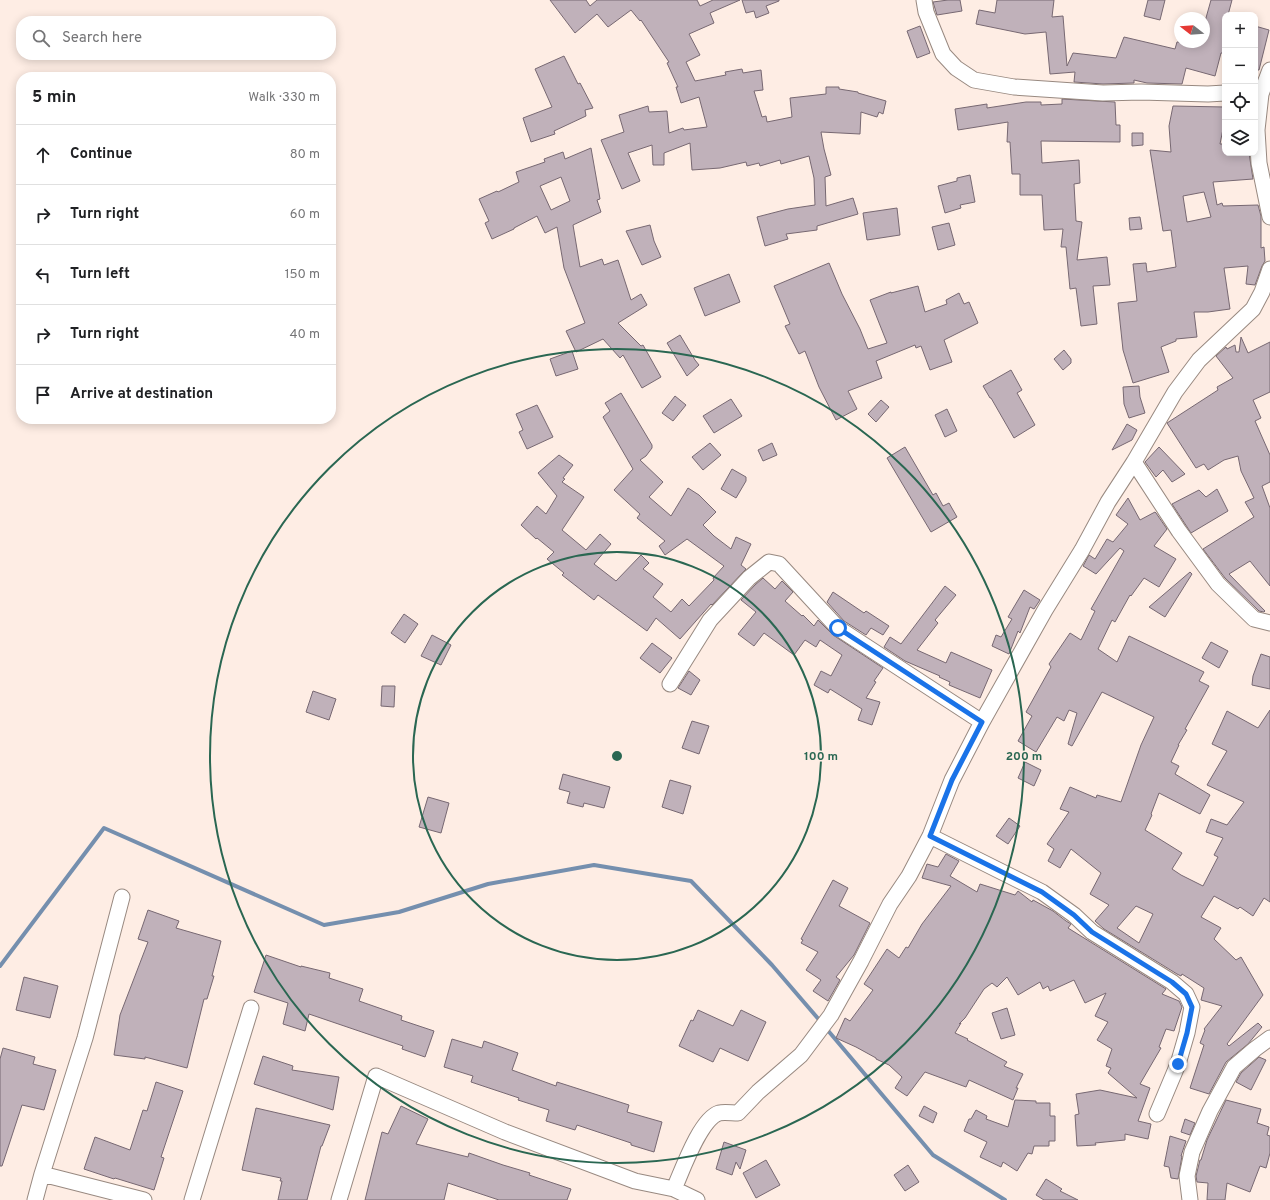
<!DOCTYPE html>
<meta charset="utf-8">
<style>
:root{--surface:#fff;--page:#f6f6f6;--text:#202124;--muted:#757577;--line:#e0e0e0}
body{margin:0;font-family:Overpass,sans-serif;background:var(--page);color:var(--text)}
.controls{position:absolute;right:12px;top:12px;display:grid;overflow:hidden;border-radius:8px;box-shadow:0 2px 10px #0003}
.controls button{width:36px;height:36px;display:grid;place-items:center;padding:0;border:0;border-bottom:1px solid var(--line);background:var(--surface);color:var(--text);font:20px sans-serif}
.compass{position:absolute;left:1174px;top:12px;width:36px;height:36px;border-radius:50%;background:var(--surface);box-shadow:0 2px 10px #0003;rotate:287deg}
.stop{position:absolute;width:12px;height:12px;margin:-9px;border:3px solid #1a73e8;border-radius:50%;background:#fff}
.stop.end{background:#1a73e8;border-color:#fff;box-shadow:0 1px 4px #0008}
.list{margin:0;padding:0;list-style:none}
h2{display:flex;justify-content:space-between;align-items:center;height:52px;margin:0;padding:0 16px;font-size:17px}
h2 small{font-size:13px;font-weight:400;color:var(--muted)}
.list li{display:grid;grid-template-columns:26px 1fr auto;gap:12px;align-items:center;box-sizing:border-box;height:60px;padding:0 16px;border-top:1px solid var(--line)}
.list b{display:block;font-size:15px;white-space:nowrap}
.list em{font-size:13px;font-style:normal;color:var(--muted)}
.icon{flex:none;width:22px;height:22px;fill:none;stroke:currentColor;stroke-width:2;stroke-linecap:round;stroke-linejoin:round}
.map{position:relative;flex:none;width:1270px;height:1200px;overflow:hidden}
.search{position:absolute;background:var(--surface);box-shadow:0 2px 10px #0003;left:16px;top:16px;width:320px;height:44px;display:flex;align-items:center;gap:10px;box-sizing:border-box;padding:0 14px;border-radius:16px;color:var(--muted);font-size:15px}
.panel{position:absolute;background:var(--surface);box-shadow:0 2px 10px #0003;left:16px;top:72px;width:320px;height:352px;border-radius:16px}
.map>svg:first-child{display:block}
</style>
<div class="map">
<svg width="1270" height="1200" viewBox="0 0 1270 1200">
<rect width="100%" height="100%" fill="#feede4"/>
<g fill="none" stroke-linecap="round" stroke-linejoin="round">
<path stroke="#758fae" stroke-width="4" d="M0 966 104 828 324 925 399 912 488 884 594 865 691 881 772 965 821 1022
M825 1027 933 1155 1005 1200"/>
</g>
<path fill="#c0b1ba" stroke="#776872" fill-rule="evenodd" d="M550 0H586L590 6 597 0H697L700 6 713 0H740L710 13 714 23 689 34 700 55 686 62 695 81 726 75 725 72 742 69 743 73 761 70 763 90 754 91 762 117 766 116 767 122 792 117 790 98 826 94V87H839V89L858 92V93L886 101 883 114 879 112 877 117 861 112 860 134 821 132 824 149 831 175 825 177 826 206 853 198 858 214 817 226V230L786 234 788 239 765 246 757 217 788 209 815 205 814 178 809 156 781 164 780 160 760 166 759 163 747 166 746 162 720 168 692 170 690 143 664 153V165H653L652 145 628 153 640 181 622 189 601 140 624 132 619 115 648 106 649 112 667 111 669 133 683 128 684 130 707 127 699 97 681 103 676 87H678L667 63 669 62 641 20 640 21 631 10 608 27 597 14 575 33Z
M742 0H779V1L766 6 769 13 756 18 754 11 746 13Z
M948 0H960L962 11 937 15 933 2Z
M997 0H1054L1052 17 1063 16 1067 66 1073 53 1116 58 1124 37 1175 49 1177 42H1204V25L1211 0H1232L1228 15H1225V53H1221L1215 76 1186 68 1182 84 1147 83 1134 80V83L1103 84 1074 82 1075 72 1050 74 1046 32 1025 34 976 24 979 10 995 13Z
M1148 0H1165L1160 20 1144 16Z
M920 26 930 53 917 58 907 31Z
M1255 26 1269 30 1259 70H1255Z
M564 56 578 84 580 83 593 108 585 110 586 116 554 131 555 134 531 142 523 118 552 107 535 69Z
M1062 99 1115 102 1116 125H1120V142L1041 141 1042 163 1079 160 1080 183 1074 184 1076 221 1082 222 1077 260 1107 257 1110 285 1093 286 1097 324 1081 326 1076 288 1070 289 1066 247H1061L1063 229 1044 230 1042 195H1020V174H1012L1010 142H1007L1008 122 958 130 955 109 987 104V108L1026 102H1041V105L1062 104Z
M1173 106 1225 107V119L1220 144H1225V153H1249L1253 179 1213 182 1217 205 1222 203 1223 206 1258 205 1261 216V248L1264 247 1265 261 1262 266 1255 285 1246 284 1248 266 1224 268 1230 309 1208 312H1194L1197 337 1176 339V341L1161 347 1169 372 1133 383 1123 350 1118 303 1137 301 1133 264 1146 263 1147 272 1176 267 1171 230 1163 231 1150 150 1171 152 1169 126ZM1204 192 1211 217 1187 222 1183 196Z
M1132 133H1143V145L1132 146Z
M591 148 600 199 597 200 601 212 573 225 580 267 602 259 604 265 618 260 631 300 641 294 647 305 618 323 641 346 643 345 661 377 642 388 623 355 620 358 603 339 576 352 566 331 585 323 564 268 557 227 545 233 537 216 514 228V229L492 239 485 223 489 221 479 199 497 191 498 192 519 182 516 172 545 162 544 159 563 152 565 159ZM561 177 570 201 551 210 540 186Z
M970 175 975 202 960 205 961 208 945 213 938 186 957 181V178Z
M897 208 900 235 867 240 863 213Z
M1140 217 1142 229 1130 230 1129 218Z
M949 223 955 245 938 250 932 227Z
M650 225 654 241 661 257 642 265 626 231Z
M829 263 842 294 860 329 868 349 887 343 870 300 891 292V293L918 286 925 312 947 304 946 300 959 293 964 304 969 302 978 323 944 340 952 362 930 370 921 346 916 348 915 345 876 361 882 378 848 391 857 409 836 420 819 387 805 351 799 354 785 326 790 324 774 286Z
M729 274 740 302 705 316 694 288Z
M680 335 695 360 699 365 687 376 667 343Z
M1241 337 1248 353 1270 342V392L1253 400 1261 418 1255 421 1270 455V482L1262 486 1270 508V586L1250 561 1229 574 1265 611 1264 612 1259 611 1225 578 1203 549 1254 517 1245 502 1254 498 1241 471 1238 456 1224 460 1208 470 1204 464 1196 468 1167 423 1218 390 1217 387 1233 378 1216 356 1226 347 1227 349 1235 345 1236 352H1239Z
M1064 350 1071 359V363L1063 370 1054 359Z
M572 351 578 369 556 376 550 359Z
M1011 370 1022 390 1017 393 1035 425 1014 438 991 398H990L983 386Z
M1139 386 1140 397 1145 413 1129 418 1124 404 1123 387Z
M621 393 652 445V448L646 456 640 460 663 482 649 497 671 516 688 488 699 495 716 512 703 525 714 536 731 549 736 537 751 544 741 565 746 569 712 605 711 604 680 639 656 618 647 631 598 595 594 600 562 575 564 573 547 559 554 552 537 538 536 539 521 525 537 506 546 514 557 496 538 473 559 455 573 465 563 478 565 479 562 482 584 497 562 530 586 550 600 534 611 544 594 564 616 581 641 555 649 563 643 569 663 584 653 597 671 612 682 599 689 606 714 580 713 578 724 566 687 539 665 555 659 546 665 541 637 518 640 514 614 490 633 469 603 417 610 411 605 403Z
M675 396 686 405 673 421 662 413Z
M731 399 742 416 714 433 703 416Z
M881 400 889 407 876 422 868 414Z
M537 405 553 437 527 449 519 432 523 430 516 414Z
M947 409 957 431 945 437 935 415Z
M1127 424 1137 430 1132 440 1112 450Z
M710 443 721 455 703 470 692 457Z
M772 443 777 455 763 461 758 450Z
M905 447 933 495 936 493 943 506 949 503 957 517 931 532 887 458Z
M1159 447 1185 474 1172 482 1163 470 1156 477 1145 462Z
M732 469 746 477V481L736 498 721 489Z
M1217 489 1228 511 1191 533 1172 504 1199 490 1206 497Z
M1128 498 1140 520 1155 512 1156 513 1167 529 1154 546 1176 559 1159 587 1144 578 1131 596 1130 595 1115 622 1112 620 1098 649 1117 662 1129 636 1204 672 1199 681 1209 686 1185 729 1187 730 1178 745H1179L1171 762 1179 766 1175 774 1210 795 1200 814 1159 793 1151 814 1152 815 1145 830 1182 853 1172 869 1181 875 1203 886 1218 857 1214 855 1223 838 1206 832 1211 819 1227 825 1244 802 1207 785 1227 751 1212 744 1227 711 1258 728 1270 710V902L1264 898 1253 916 1240 907 1238 909 1214 896 1201 917 1221 928 1214 939 1236 960 1241 957 1263 995 1227 1044 1229 1046 1258 1023 1262 1027 1248 1044 1226 1062 1209 1094 1190 1088 1204 1045 1200 1043 1205 1030 1204 1029 1222 1006 1201 1000 1204 988 1182 974 1181 976 1177 974 1104 929 1095 921 1109 905 1090 894 1101 873 1071 849 1060 868 1048 861 1054 849 1047 844 1069 812 1060 809 1070 787 1096 798 1097 795 1121 802 1141 745 1154 717 1102 692 1072 746 1068 744 1077 713 1069 710 1064 721 1057 717 1036 752 1018 741 1032 716 1026 712 1051 667 1049 664 1070 633 1081 640 1095 611 1091 609 1124 551 1120 548 1096 574 1083 566 1089 555 1095 559 1107 539 1113 542 1128 524 1116 515ZM1136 906 1153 914 1139 943 1117 928Z
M1190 572 1192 574 1165 617 1149 607Z
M763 578 775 589 782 581 793 592 785 601 802 616 803 615 814 626 818 620 833 635 883 668 874 681 876 682 866 698 880 702 872 725 858 720 862 709 830 689 828 693 814 685 821 671 831 676 842 655 820 640 816 647 805 640 794 655 764 633 754 646 738 634 756 612 741 600 755 585Z
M945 586 956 595 935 620 938 623 917 650 946 663 951 652 992 670 980 698 949 685 950 682 939 677 940 676 905 661 884 647 890 637 901 644Z
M1024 590 1040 600 1034 609 1030 607 1020 633 1018 631 1009 654 992 646 996 635 1001 637 1012 619 1008 617Z
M833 592 864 613 866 611 889 626 883 635 871 628 866 635 844 621 827 602Z
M404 614 418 624 405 643 391 633Z
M432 635 451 645 441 665 421 656Z
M1211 642 1228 651 1219 668 1202 658Z
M652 643 672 658 660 673 640 658Z
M1261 654 1270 657V689L1252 685 1253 676Z
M689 671 700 680 691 695 678 688Z
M382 686H395L394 707 381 706Z
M313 691 336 699 329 720 306 712Z
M692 721 709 726 699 754 682 748Z
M1025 762 1041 770 1034 786 1018 778Z
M563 774 610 787 604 808 584 803 583 807 567 803 570 792 559 789Z
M670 780 691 786 683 814 662 807Z
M428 797 449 803 441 833 419 827Z
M1009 818 1020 826 1008 844 996 836Z
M946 854 959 861 950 876 977 892 980 884 1015 895 1018 891 1032 902 1033 900 1053 911 1066 921 1071 924 1068 928 1166 989 1162 994 1179 1001 1182 1007 1174 1031 1166 1029 1159 1047 1161 1048 1140 1084 1150 1088 1138 1121 1151 1124 1148 1139 1125 1134V1140L1095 1143 1096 1145 1077 1146 1075 1115 1079 1114 1076 1094 1100 1090 1137 1098 1108 1073 1111 1068 1106 1066 1112 1049 1097 1040 1108 1022 1095 1016 1106 993 1085 1003 1074 980 1050 991 1048 986 1043 989 1040 982 1018 995 1007 977 997 987 992 983 984 989 965 1018 959 1024 961 1023 955 1033 968 1039 967 1040 1007 1062 1004 1066 1023 1074 1016 1088H1018L1013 1100 969 1080 966 1087 925 1072 907 1096 895 1088 902 1077 889 1065 876 1059V1058L856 1047 836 1038 845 1018 850 1021 873 990 864 984 887 949 899 958 906 947 908 948 922 924 951 886 922 878 927 864 938 867Z
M833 880 848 888 839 906 870 923 854 955 836 977 840 980 828 1001 813 991 821 980 806 970 818 952 801 943 803 940 801 939Z
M148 910 179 921 176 928 221 941 212 976H214L207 999H204L187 1068 145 1057V1059L114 1055 120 1015 148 942 138 939Z
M266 955 301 967V966L330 973 329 978 363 989 359 1001 402 1016 401 1020 434 1031 425 1057 402 1049 403 1046 309 1014 305 1031 283 1024 288 1003 254 992Z
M24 977 58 986 50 1018 16 1010Z
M1007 1008 1015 1035 1001 1039 992 1013Z
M698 1010 733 1026 741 1010 766 1022 748 1061 720 1048 713 1062 679 1046 691 1020 693 1021Z
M452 1039 482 1048 484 1041 518 1053 512 1070 556 1086 557 1082 629 1105 627 1112 662 1122 654 1152 631 1145V1143L577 1125 575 1130 546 1121 549 1110 518 1100 519 1098 471 1082 473 1076 444 1067Z
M3 1048 35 1057 33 1064 56 1070 44 1110 22 1105 2 1166H0V1059Z
M263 1056 293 1066 292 1070 339 1077 333 1110 254 1084Z
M1259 1057 1266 1060 1251 1090 1236 1082 1241 1073Z
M156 1082 183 1091 161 1157 164 1158 154 1190 115 1178 114 1179 84 1169 95 1137 130 1150 143 1110 147 1111Z
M1015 1100 1036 1101V1103H1050V1116H1055V1141H1049V1146H1034L1032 1154 1028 1153 1017 1171 1003 1162 1001 1167 980 1157 987 1142 964 1131 969 1119H971L976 1110 987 1116 986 1119 1008 1127Z
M1226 1100 1261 1109 1257 1123 1269 1127 1267 1135 1270 1136V1153L1266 1168 1260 1166 1250 1192 1227 1183 1225 1200H1207L1208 1183 1197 1182 1196 1176 1200 1160H1201L1207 1140Z
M401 1106 428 1119 416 1144 468 1157 469 1153 503 1165 530 1173 529 1175 571 1189 567 1200H499L448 1183 444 1200H365L382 1132 388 1134Z
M924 1106 937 1113 933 1123 919 1116Z
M256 1108 330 1125 322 1146H321L307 1200H278L282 1181H280L281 1178 242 1170Z
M1185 1119 1195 1123 1190 1135 1181 1132Z
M1170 1136 1186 1141 1181 1156H1182L1178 1179 1171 1178 1169 1167 1164 1166Z
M724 1142 746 1150 740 1169 736 1162 732 1175 716 1169Z
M766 1160 780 1185 756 1198 743 1173Z
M908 1165 919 1182 905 1191 894 1175Z
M1046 1179 1062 1189 1060 1191 1078 1200H1044L1036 1195Z"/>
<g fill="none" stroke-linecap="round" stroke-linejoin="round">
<g stroke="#988980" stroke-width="17">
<path id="minor" d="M924 0 926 12 943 54 956 68 974 80 1014 87 1103 93 1141 92 1208 94 1225 93
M1270 70 1261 94 1257 130 1259 163 1270 217
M1134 462 1179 531 1218 584 1254 619 1270 623
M670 684 710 620 749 578 769 562 779 564 838 628 982 722
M930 836 1042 892 1074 915 1092 932 1172 982 1186 994 1192 1007 1187 1033 1178 1064 1157 1114
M122 897 85 1038 42 1174 144 1200
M674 1189 697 1200
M35 1200 42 1174
M192 1200 251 1008
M339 1200 376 1076 505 1132 635 1181 674 1189C682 1171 700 1119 719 1113 724 1112 732 1113 738 1113L758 1092 801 1055 831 1015 861 961 890 904 909 876 930 836 952 780 982 722 1045 610 1082 550 1108 502 1134 462 1175 392 1199 360 1253 309 1262 292 1270 269
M1190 1200 1187 1176 1192 1152 1210 1111 1234 1067 1255 1049 1270 1038"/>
</g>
<use href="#minor" stroke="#fff" stroke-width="15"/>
</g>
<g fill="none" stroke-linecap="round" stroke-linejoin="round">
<path stroke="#1a73e8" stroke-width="5" d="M838 628 982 722 952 780 930 836 1042 892 1074 915 1092 932 1172 982 1186 994 1192 1007 1187 1033 1178 1064"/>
</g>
<g fill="none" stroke="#2a6752" stroke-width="2">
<circle cx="617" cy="756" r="204"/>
<circle cx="617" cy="756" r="407"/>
</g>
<circle cx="617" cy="756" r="6" fill="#2a6752" stroke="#feede4" stroke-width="2"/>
<g font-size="12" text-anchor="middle" font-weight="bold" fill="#2a6752" stroke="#feede4" stroke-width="3" stroke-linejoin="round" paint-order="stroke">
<text x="821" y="760">100 m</text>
<text x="1024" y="760">200 m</text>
</g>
</svg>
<div class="controls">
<button>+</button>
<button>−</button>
<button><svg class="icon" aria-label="locate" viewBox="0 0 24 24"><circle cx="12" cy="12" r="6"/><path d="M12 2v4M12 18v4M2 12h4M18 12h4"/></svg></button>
<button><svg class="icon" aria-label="layers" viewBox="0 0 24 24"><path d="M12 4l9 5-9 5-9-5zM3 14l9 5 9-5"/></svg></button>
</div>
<svg class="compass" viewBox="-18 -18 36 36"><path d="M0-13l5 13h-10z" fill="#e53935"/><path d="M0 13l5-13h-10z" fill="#757577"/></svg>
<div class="stop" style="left:838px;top:628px"></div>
<div class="stop end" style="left:1178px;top:1064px"></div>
<div class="search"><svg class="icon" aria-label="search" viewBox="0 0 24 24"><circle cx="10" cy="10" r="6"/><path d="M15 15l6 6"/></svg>Search here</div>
<section class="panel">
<h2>5 min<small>Walk · 330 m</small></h2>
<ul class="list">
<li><svg class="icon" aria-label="ahead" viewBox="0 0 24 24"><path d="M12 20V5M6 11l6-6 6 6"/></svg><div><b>Continue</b></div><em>80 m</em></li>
<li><svg class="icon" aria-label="right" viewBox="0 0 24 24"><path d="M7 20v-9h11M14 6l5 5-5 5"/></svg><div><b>Turn right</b></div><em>60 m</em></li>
<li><svg class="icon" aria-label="left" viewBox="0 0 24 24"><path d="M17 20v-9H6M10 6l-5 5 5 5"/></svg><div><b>Turn left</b></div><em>150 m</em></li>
<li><svg class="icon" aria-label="right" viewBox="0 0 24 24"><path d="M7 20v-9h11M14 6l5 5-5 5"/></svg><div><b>Turn right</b></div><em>40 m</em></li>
<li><svg class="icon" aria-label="arrive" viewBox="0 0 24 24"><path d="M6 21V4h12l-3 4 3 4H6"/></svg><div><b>Arrive at destination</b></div></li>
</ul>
</section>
</div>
